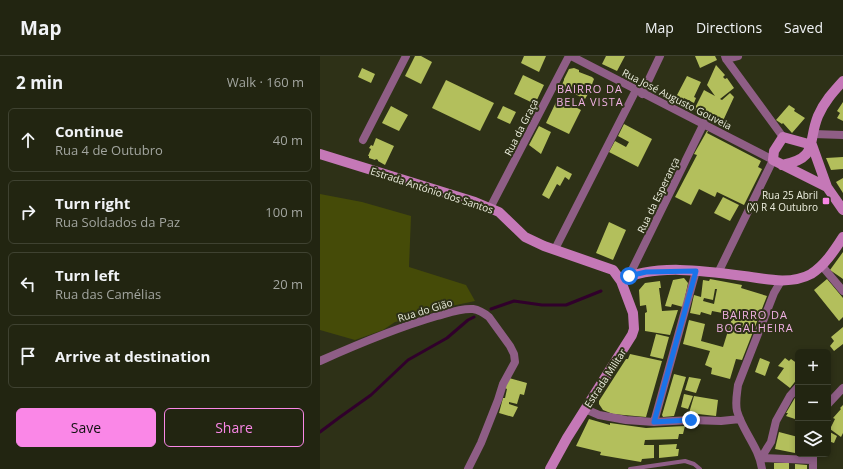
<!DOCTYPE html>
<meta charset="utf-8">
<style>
:root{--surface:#222511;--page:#2a2d1a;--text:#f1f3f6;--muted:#a2a59f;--line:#3f4231;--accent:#fa87e7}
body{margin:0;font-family:"Open Sans",sans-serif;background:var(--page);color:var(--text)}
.controls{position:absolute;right:12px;bottom:12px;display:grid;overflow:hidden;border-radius:6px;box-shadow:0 2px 6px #0003}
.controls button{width:36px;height:36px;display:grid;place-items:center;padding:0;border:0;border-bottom:1px solid var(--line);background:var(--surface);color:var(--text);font:20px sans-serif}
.stop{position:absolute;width:12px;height:12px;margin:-9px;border:3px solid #1a73e8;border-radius:50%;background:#fff}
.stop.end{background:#1a73e8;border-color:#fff;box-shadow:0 1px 4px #0008}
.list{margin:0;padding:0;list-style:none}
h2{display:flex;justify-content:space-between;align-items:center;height:52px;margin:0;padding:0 16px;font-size:17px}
h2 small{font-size:13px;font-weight:400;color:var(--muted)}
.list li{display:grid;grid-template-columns:26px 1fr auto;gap:12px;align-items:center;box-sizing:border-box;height:64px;margin:0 8px 8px;padding:0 8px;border:1px solid var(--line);border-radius:6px}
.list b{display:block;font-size:15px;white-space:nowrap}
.list p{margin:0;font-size:13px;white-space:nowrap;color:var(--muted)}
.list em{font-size:13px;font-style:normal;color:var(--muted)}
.actions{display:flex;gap:8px;padding:12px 16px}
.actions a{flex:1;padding:9px 0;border:1px solid var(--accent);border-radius:6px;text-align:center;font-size:14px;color:var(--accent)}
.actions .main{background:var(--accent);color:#111}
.icon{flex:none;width:22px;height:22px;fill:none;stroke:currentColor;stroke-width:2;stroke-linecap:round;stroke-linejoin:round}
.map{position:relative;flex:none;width:523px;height:413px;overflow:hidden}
header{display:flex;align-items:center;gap:24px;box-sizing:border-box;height:56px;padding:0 20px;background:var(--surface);border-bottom:1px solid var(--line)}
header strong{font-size:19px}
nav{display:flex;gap:22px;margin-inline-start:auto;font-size:14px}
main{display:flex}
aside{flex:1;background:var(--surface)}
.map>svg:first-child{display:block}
</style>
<header>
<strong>Map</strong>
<nav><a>Map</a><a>Directions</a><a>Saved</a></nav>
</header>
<main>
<aside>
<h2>2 min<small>Walk · 160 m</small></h2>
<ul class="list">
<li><svg class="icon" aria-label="ahead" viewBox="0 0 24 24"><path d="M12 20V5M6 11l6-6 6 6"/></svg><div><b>Continue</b><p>Rua 4 de Outubro</p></div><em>40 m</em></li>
<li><svg class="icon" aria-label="right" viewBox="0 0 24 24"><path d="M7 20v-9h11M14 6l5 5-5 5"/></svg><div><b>Turn right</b><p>Rua Soldados da Paz</p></div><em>100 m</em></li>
<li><svg class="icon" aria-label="left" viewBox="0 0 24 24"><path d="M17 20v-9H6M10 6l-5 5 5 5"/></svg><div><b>Turn left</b><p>Rua das Camélias</p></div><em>20 m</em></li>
<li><svg class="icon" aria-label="arrive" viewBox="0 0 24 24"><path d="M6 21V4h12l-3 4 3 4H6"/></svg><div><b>Arrive at destination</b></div></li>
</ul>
<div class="actions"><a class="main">Save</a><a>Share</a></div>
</aside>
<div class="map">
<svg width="523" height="413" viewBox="0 0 523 413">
<rect width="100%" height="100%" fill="#2e3117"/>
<path fill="#454b08" d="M0 138 42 146 91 160 89 211 146 229 155 245 127 251 91 263 75 266 63 274 35 284 0 274Z"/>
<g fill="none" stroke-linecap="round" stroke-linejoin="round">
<path stroke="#30002b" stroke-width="3" d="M171 253 194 245 222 249H246L281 235
M0 376 20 361 51 339 88 304 127 282 148 264 154 261"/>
</g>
<path fill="#b3bf5c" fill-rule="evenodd" d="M95 0H101L112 6 101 28 85 20Z
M204 0H226L219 16 201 7Z
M286 0H305L297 15 282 8Z
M375 0H395L397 4 380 12Z
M396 9 405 19 403 21 405 23 407 22 414 32 400 43 402 44 410 37 414 41 402 67 374 54 384 34 395 40 387 29Z
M42 12 55 18 51 27 38 21Z
M254 12 259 14V16L272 21 274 23 271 31H272L265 43 241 31 244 24V23L249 13Z
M203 19 224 29 215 48 194 38Z
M367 20 381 26 374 41 376 42 374 47 364 42 363 44 356 41Z
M126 24 174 47 160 75 112 52Z
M238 42 261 54 249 78 226 67Z
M523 46V65L517 62 520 57 517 55Z
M469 49 475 53 474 55 485 62 472 77 463 67 462 68 456 64Z
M71 50 88 59 79 75 62 67Z
M183 50 196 56 190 68 177 62Z
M304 68 332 83 318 111 289 96 295 85 306 91 309 86 298 80Z
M219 70 231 76 221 98 209 89Z
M387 75H388L387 77 441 105 438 111 442 113 424 149 397 136 395 141 379 133 371 149 355 141 377 99 374 98Z
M56 82 74 90 65 109 58 105V104L56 103 55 104 49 102V100H48L51 93 49 92 51 89 53 90Z
M523 101V113L511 114 506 102Z
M237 110 252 118 249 124 245 121 240 130 237 128 229 143 222 139Z
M523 122V137L516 126Z
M403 141 419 149 410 165 394 157Z
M289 166 306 174 293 204 276 197Z
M523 196V223L510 214Z
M364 222 368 227 363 251 352 248 351 251 345 250 353 224Z
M390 223 422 229 421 232 447 240 422 304 416 303 410 323 391 318 392 312 385 309 390 295 363 288 369 264 385 268 381 285 403 291 413 259 392 255 391 259 381 256 380 259 370 257 374 239 381 241 383 224 389 225ZM395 233H397L394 248 383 245 384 242 393 244Z
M507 223 523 242V261L519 265 494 234Z
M340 225 341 232H339L342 255 358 254 350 279 325 275V257L327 256 326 249 320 250 319 234 325 227Z
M523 271V288L514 295 510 290 514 285 511 281Z
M336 278 349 281 343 303 330 300Z
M310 298 342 305 326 361 293 358 283 354 279 348V345L295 320 306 303H308Z
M440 302 450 306 445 320 435 316Z
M465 302 469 305 471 303 478 308V322L470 332 457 322 464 312 458 310Z
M354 318 366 321 354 360 343 361 342 359Z
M369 321 381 323 376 337 365 334Z
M189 322 207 327 204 339 200 338 197 348 189 346V348L198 351 193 361 179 357 183 342H185L187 333 185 332Z
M364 338 373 340 368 353 361 351Z
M478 339V364L466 360 468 357H466L476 340H477Z
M374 340 398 344 396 360 369 357Z
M523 349V377L521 381 510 373 515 363 513 362 521 353 520 352Z
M269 363 290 369V367L326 372 365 370 363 378H359L358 383 325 384 324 389H334V402L322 403 321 406 280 399 281 396 256 390Z
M508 375 517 380 514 387 508 385Z
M459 376 478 381 475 397 455 393Z
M357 388 356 393H359L358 400 339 402V389Z
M454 407H469V413H454Z
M475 408 487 409V413H475Z"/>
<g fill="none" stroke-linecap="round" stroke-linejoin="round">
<path stroke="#8f5e86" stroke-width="4" d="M310 413 365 405 374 408 380 413"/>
<path stroke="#8f5e86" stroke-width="8" d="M251 0C318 35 386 69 453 104L398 217
M405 0 406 3 463 81
M406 3 418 0
M322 38 340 0
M493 78 523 79
M43 84 86 0
M170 152 249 0
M235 193 316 34
M502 210 523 235
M309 220 384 67
M0 305C38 288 76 272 117 260 128 257 141 252 153 253 159 254 164 257 169 261L190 290 194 298 195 306 183 328 178 344 161 387 148 413
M508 348 523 332
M265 353 279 359 306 364 334 366 371 364 401 365 420 363
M334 366 376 215
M441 402 451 386 456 365 470 340 478 331
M441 402 492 404
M442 413C439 391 423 376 417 355 415 346 417 338 418 329L454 237 461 225
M493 413V398"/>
<path stroke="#c578b7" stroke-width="10" d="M492 89 463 81 454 95 453 104 507 131
M492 89 507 131 523 154
M0 98 155 146 179 156 205 181 224 190 293 214 301 225 313 257 314 273 312 279 247 382 230 413
M462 109C499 102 487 87 498 60 504 46 513 36 523 25
M301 225C333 206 394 216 431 221 450 224 473 228 491 218 505 209 514 195 523 181"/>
</g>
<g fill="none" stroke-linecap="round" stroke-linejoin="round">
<path stroke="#1a73e8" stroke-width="5" d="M309 220 326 216 376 215 334 366 371 364"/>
</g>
<rect fill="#fa87e7" stroke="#2e3117" stroke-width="1.5" x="502" y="141" width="8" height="8" rx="2"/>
<g text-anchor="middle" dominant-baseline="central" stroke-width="4" stroke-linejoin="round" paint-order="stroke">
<g font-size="10" fill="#edefdf" stroke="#2e3117">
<text transform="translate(357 43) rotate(27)">Rua José Augusto Gouveia</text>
<text transform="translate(201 71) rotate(-63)">Rua da Graça</text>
<text transform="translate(112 134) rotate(18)">Estrada António dos Santos</text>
<text transform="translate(338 139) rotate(-64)">Rua da Esperança</text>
<text transform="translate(105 254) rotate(-17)">Rua do Gião</text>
<text transform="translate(285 322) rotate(-57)">Estrada Militar</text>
</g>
<g font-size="10" fill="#edefdf" stroke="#2e3117" text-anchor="end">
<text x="498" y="139">Rua 25 Abril<tspan x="498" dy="12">(X) R 4 Outubro</tspan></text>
</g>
<g font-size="11" letter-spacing="1" fill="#f1b1e4" stroke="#2e3117">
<text x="270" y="32">BAIRRO DA<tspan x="270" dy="13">BELA VISTA</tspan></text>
<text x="435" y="258">BAIRRO DA<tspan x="435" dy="13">BOGALHEIRA</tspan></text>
</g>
</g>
</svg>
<div class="controls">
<button>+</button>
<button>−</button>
<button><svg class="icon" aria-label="layers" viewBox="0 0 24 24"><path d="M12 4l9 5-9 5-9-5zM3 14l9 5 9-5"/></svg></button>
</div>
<div class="stop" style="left:309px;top:220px"></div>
<div class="stop end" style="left:371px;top:364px"></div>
</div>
</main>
